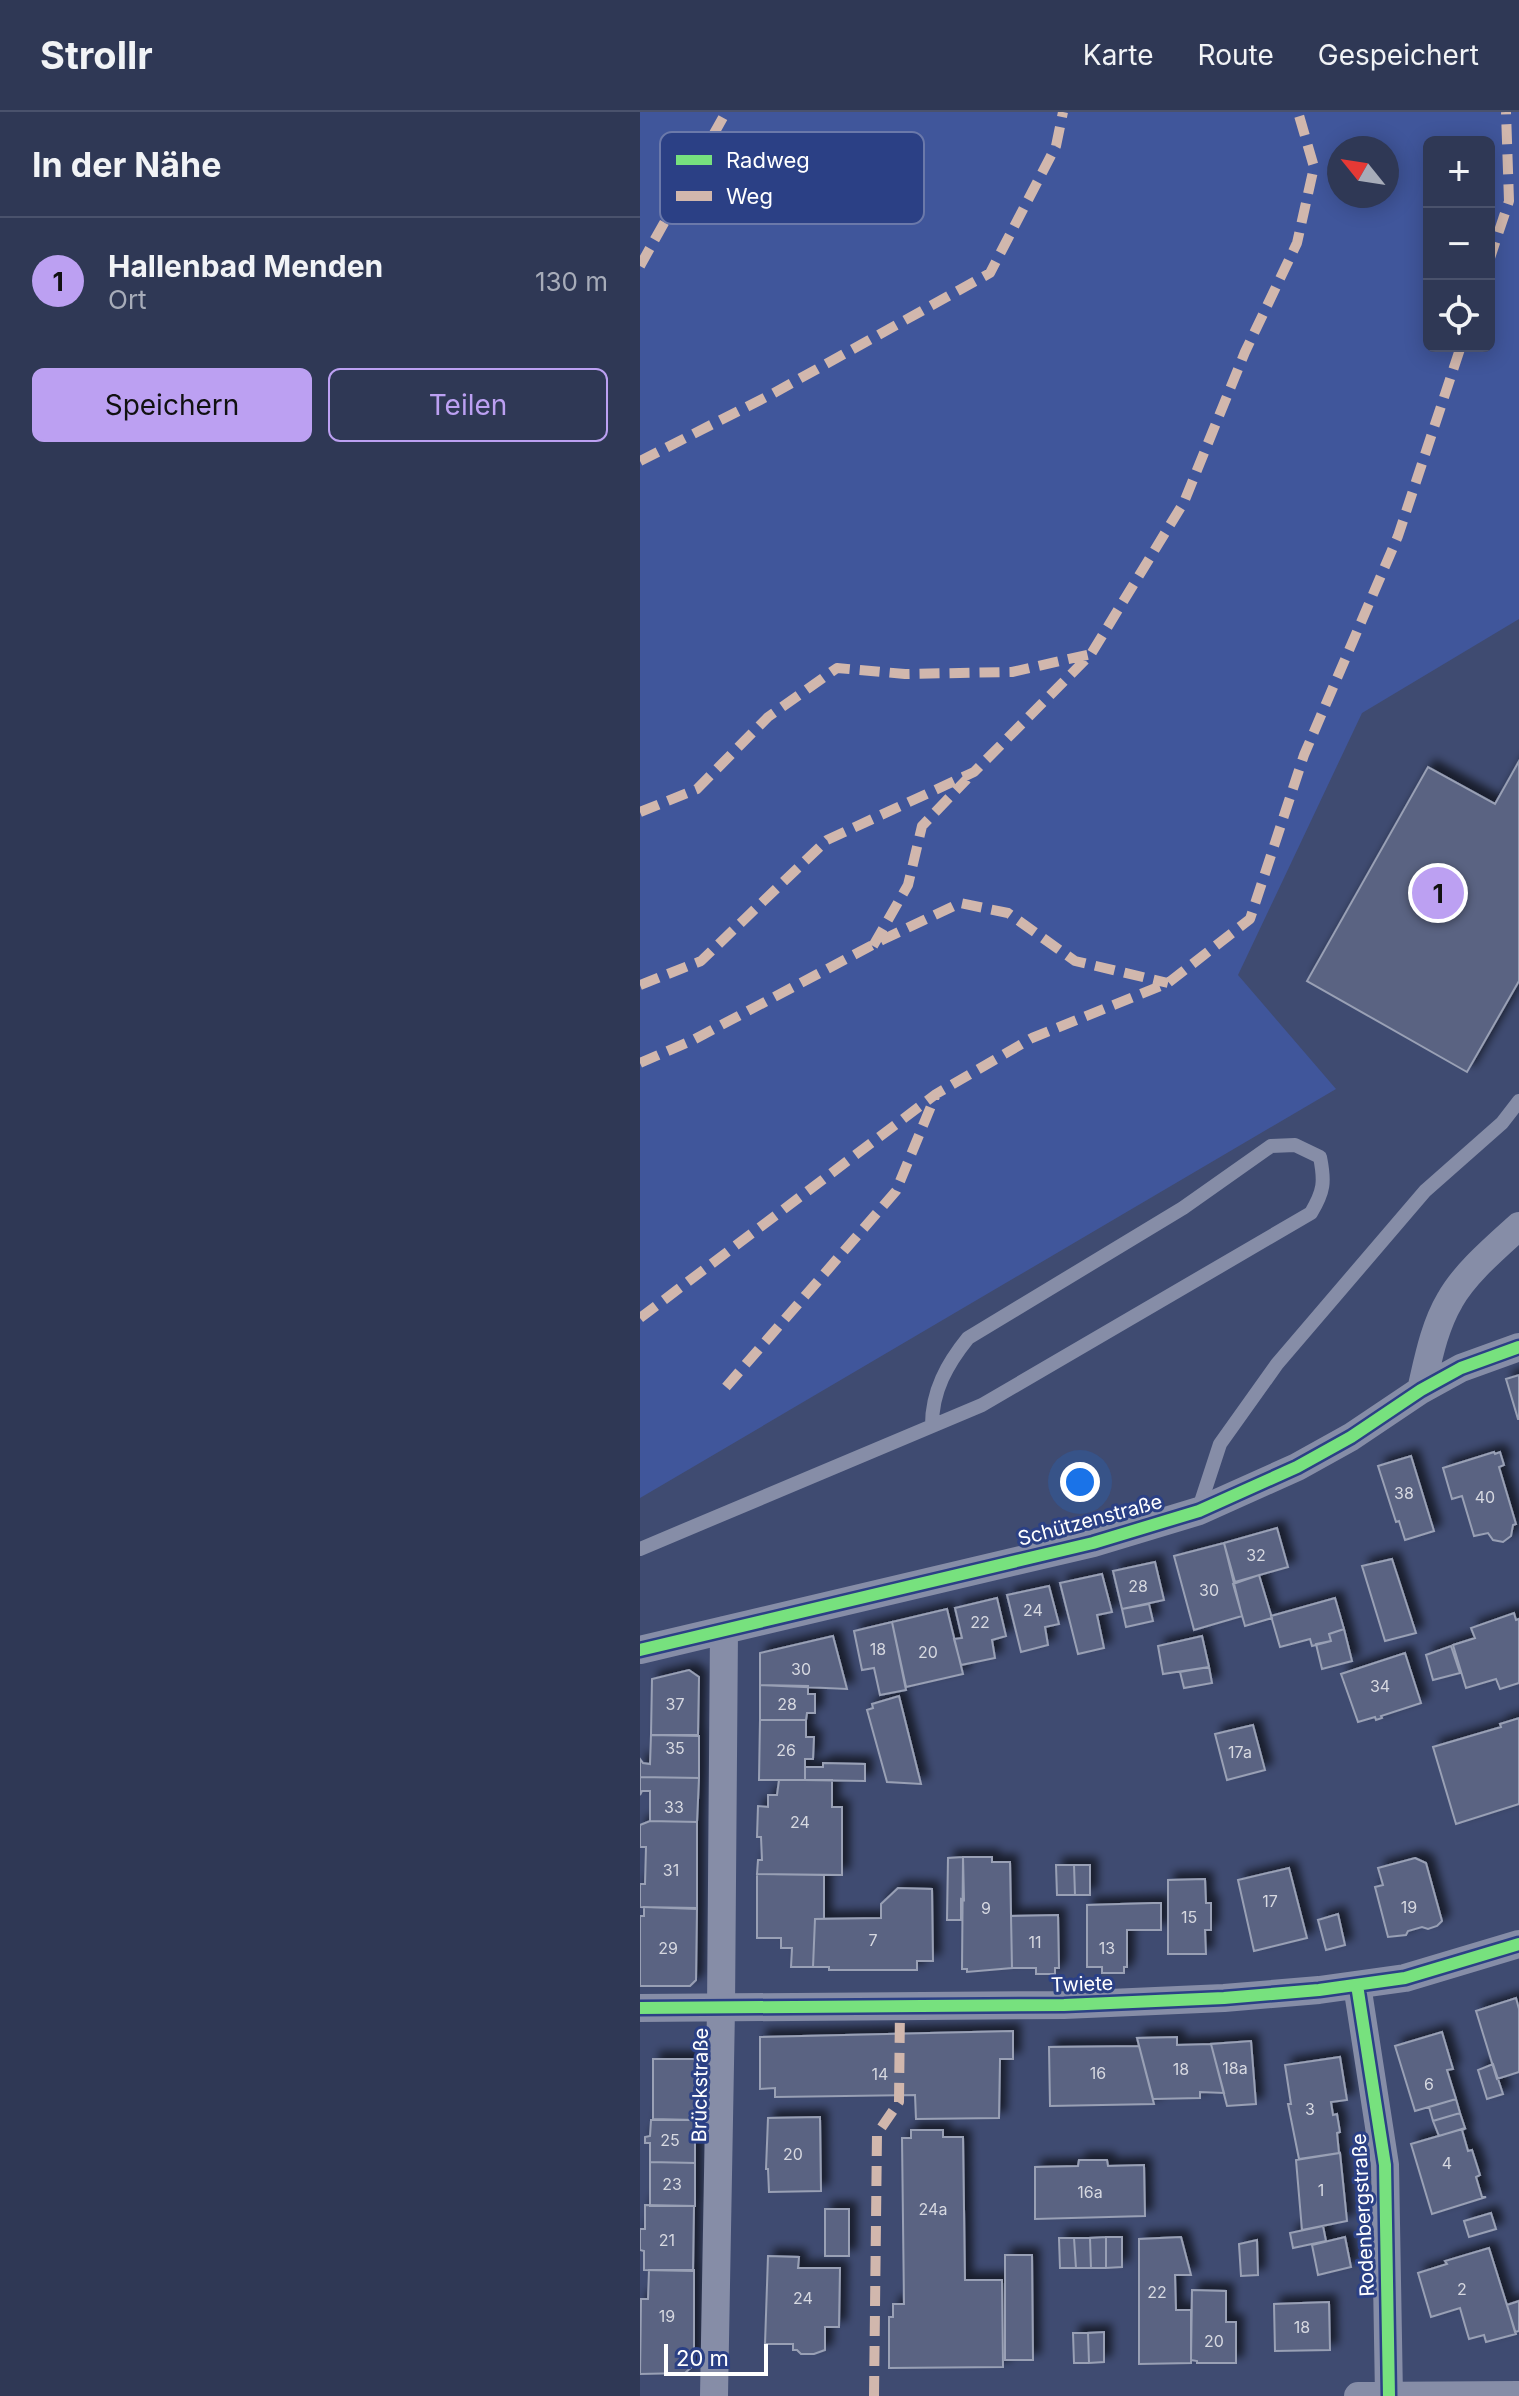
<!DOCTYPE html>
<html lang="de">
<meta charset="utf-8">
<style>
:root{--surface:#2f3855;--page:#3b435f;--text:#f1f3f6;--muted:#a7acb9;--line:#4a526c;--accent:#bca0f2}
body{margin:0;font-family:Inter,sans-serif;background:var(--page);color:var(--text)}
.controls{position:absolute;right:24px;top:24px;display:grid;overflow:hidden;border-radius:12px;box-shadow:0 4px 20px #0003}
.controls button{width:72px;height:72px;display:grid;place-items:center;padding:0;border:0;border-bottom:2px solid var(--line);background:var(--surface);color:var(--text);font:40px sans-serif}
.compass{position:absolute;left:687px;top:24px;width:72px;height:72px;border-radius:50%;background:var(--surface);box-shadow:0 4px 20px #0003;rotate:300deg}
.scale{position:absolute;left:24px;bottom:20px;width:104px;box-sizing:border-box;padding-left:8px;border:4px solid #fff;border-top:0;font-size:22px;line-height:28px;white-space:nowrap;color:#fff;-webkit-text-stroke:6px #2b4085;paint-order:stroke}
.you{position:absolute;left:440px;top:1370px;width:28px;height:28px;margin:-20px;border:6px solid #fff;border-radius:50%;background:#1a73e8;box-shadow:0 0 0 12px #1a73e833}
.badge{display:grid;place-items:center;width:52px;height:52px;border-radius:50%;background:var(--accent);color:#111;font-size:26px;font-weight:700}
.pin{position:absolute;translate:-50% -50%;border:4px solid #fff;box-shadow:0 2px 8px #0006}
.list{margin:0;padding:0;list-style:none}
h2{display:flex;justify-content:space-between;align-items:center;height:104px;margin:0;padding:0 32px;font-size:34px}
h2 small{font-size:26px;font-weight:400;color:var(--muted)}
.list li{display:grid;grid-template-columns:52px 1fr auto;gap:24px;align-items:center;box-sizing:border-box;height:128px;padding:0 32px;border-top:2px solid var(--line)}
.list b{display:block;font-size:30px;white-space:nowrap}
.list p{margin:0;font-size:26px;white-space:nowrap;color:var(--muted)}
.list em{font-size:26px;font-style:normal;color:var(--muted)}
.actions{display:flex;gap:16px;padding:24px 32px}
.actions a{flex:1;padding:18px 0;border:2px solid var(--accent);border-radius:12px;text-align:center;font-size:28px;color:var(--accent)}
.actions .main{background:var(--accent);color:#111}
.icon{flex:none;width:44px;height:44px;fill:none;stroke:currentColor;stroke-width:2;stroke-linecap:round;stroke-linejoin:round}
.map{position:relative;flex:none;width:879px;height:2284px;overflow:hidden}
header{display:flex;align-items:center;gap:48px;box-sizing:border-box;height:112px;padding:0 40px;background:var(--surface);border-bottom:2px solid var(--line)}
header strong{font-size:38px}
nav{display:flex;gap:44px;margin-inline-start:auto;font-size:28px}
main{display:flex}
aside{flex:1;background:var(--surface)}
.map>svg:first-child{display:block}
</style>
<header>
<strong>Strollr</strong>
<nav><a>Karte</a><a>Route</a><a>Gespeichert</a></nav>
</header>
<main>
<aside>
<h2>In der Nähe<small></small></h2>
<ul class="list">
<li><span class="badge">1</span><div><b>Hallenbad Menden</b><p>Ort</p></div><em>130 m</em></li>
</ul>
<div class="actions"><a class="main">Speichern</a><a>Teilen</a></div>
</aside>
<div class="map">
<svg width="879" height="2284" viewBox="0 0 879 2284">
<defs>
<filter id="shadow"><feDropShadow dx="7" dy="-7" stdDeviation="4" flood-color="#0009"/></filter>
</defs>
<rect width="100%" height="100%" fill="#3f4b71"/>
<path fill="#40569b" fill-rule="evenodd" d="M0 0H879V507L722 601 598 863 696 977 0 1386ZM789 30H849V234H789ZM699 36H747V84H699Z"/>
<path fill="#5a6482" stroke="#99a0b5" stroke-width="2" filter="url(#shadow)" d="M879 649V869L827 960 667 869 788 655 855 692Z
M879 1263V1307H878L866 1267Z
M854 1340 855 1342 860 1340 864 1353 859 1355 876 1412 873 1413 871 1424 863 1430 853 1428 848 1421 834 1424 822 1384 812 1387 803 1356Z
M771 1344 794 1419 765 1428 759 1409 756 1410 738 1354Z
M637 1416 648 1455 595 1470 584 1431Z
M584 1431 602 1504 554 1518 534 1444Z
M752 1447 776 1521 745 1529 722 1454Z
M515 1450 524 1488 482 1497 473 1459Z
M462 1462 472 1500 457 1503 464 1536 438 1542 420 1471Z
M619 1463 632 1506 605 1514 593 1472Z
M409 1474 419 1512 405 1515 408 1533 381 1540 367 1483Z
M357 1486 366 1524 352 1528 355 1546 321 1553 314 1527 322 1526 315 1496Z
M695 1486 704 1517 689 1522 691 1529 672 1534 670 1527 640 1535 631 1504Z
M509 1492 513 1509 486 1515 482 1497Z
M307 1497 323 1562 266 1575 252 1510Z
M874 1501 876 1508 879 1507V1571L860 1577 856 1567 826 1576 813 1533 835 1526 831 1516Z
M252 1510 266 1578 240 1583 234 1556 222 1558 214 1519Z
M704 1517 712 1549 682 1557 676 1532 691 1529 689 1522Z
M193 1524 207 1577 120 1573V1541Z
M562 1524 569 1555 523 1562 518 1534Z
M811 1534 820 1561 793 1568 786 1543Z
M765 1541 781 1591 741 1604 742 1606 736 1608 735 1605 718 1610 701 1562Z
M569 1555 572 1571 544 1576 540 1560Z
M49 1558 59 1565 58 1623H11L12 1567Z
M120 1573 168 1574V1582H175V1601H167L166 1608H120Z
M259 1584 281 1672 247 1670 227 1598 233 1596 232 1592Z
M879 1606V1692L816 1712 793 1635 861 1615 860 1612Z
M120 1608H166V1625H174L173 1647H165V1668H119Z
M613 1613 625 1658 587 1668 575 1622Z
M11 1623 59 1624V1666L0 1665V1647L3 1651 10 1652Z
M183 1651 225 1652V1669L165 1668V1655H183Z
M0 1665 59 1666 57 1710 10 1709V1679H2L0 1683Z
M139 1668H192V1695H202V1763L117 1762 118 1748H122L121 1725H117L118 1694 128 1695V1683H137Z
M10 1709 57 1710V1796L0 1795V1772H5L6 1735H0V1713Z
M323 1745H352V1750H370L372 1856 327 1860V1857H322Z
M323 1745 324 1788 321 1787V1808H307L308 1746Z
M775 1746 786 1751 802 1809 797 1814 788 1817 782 1815 768 1819 766 1823 748 1825 735 1775 743 1773 738 1756Z
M416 1753H434L435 1783H417Z
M434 1753H450V1783H435Z
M649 1756 667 1826 614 1839 598 1768Z
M117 1762 184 1763V1807H175L173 1855H151L152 1836H141V1826H117Z
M565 1767 566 1791H571V1818H565L566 1842H528V1768Z
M258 1776 292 1777 293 1849H277V1858H189V1855H173L175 1807 241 1806V1792Z
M513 1791H521V1818H487V1855H484V1861H462V1855H447V1793Z
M4 1795 57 1797 56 1868 50 1874H0V1804H4Z
M698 1802 705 1833 686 1838 678 1808Z
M418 1803 419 1856H415V1862H396V1856H372L371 1804Z
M876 1886 879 1897V1960L857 1967 836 1899Z
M373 1919V1947H360L359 2006 276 2007 275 1983 135 1985V1976L120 1977V1925Z
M802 1920 813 1957 807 1958 816 1987 775 1999 755 1934Z
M537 1925V1933L571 1932 584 1981 560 1980V1986L513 1987 497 1926Z
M611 1929 616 1992 587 1994 571 1932Z
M499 1934 514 1992 410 1994 409 1935Z
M700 1945 707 1988 691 1990 693 2003 697 2002 700 2020 697 2021 699 2041 659 2047 648 1992H651L645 1953Z
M13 1947H56L55 2008 13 2007Z
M853 1952 863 1982 847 1987 838 1958Z
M816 1987 820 2001 793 2009 789 1995Z
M820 2001 825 2016 799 2024 793 2009Z
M180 2005 181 2079 129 2080 128 2057H126L128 2006Z
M11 2008H55V2051L10 2050V2031H5V2025L10 2024Z
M826 2016 822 2018 828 2039 832 2038 840 2063 836 2065 842 2085H846L792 2102 771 2032Z
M271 2018H303V2025H323L325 2168H362L363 2255 249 2256V2205H253V2192H264L262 2026H271Z
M700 2041 707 2109 662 2118 656 2048Z
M439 2048H467L468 2054 504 2053 505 2104 395 2107V2055L438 2054Z
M10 2050 55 2051V2094H10Z
M5 2093 54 2094 53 2159 4 2158V2139L0 2138V2117H5Z
M185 2097H209V2144H185Z
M851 2101 856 2117 829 2125 824 2109Z
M683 2114 686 2129 653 2136 650 2121Z
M466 2125V2156H451L450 2126Z
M466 2125H482V2155L466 2156Z
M541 2125 551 2163H535L536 2198H551V2251L499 2252V2127Z
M705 2125 711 2155 678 2163 672 2133Z
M419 2126H434L436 2156H420Z
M434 2126H450L451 2156H436Z
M617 2128 618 2163 601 2164 599 2132Z
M849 2136 876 2222 846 2230 844 2223 829 2227 820 2196 791 2205 778 2161 807 2152 805 2149Z
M365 2143H392L393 2248H365Z
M128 2144 159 2145 158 2156H200L199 2215H185V2238L174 2242H161L157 2238H153V2232H125Z
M9 2158H54V2253L45 2261 0 2262 1 2187H8Z
M552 2178 586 2179V2210H596V2251H557V2249L551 2248Z
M879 2189V2219L875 2220 867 2193Z
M689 2190 690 2238 635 2239 634 2192Z
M464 2220V2250L449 2251 448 2221Z
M433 2221H448L449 2251H434Z"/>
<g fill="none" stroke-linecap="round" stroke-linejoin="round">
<path stroke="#868da7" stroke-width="14" d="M559 1396 580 1332 637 1252 785 1079 862 1011 879 989
M0 1437 342 1293 671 1101C684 1079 685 1070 680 1045L655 1033 631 1034 543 1096 328 1226C307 1252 292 1279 292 1313"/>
<path stroke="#868da7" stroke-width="28" d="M781 1278C788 1248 794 1215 810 1188 825 1161 856 1135 879 1114
M0 1538 453 1431 559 1399 657 1355 711 1325 781 1278 821 1256 879 1235
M717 1873 745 2053 749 2284
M0 1896 424 1893 584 1886 679 1878 765 1866 879 1832
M74 2284 81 1897 84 1518
M718 2284 879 2283"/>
<path stroke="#d1b7ad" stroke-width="10" stroke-dasharray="20 10" stroke-linecap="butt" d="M849 149 869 89 866 0
M0 154 86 0
M0 349 132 282 350 161 416 34 423 0
M0 700 57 677 128 605 197 556 265 562 372 560 451 542
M233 834 268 773 282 714 327 667
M0 873 61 849 187 728 334 660 451 542 544 390 605 240 657 131 674 55 658 0
M0 951 53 928 242 828 320 791 368 801 435 849 528 871
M0 1206 296 982 392 926 528 871 610 807 664 643 758 424 821 234
M86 1275 256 1079 296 982
M234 2284 237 2022 259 1990 260 1895"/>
<g stroke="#2b4085" stroke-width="17">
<path id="cycleway" d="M0 1538 453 1431 559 1399 657 1355 711 1325 781 1278 821 1256 879 1235
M717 1873 745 2053 749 2284
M0 1896 424 1893 584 1886 679 1878 765 1866 879 1832"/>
</g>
<use href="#cycleway" stroke="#77e17e" stroke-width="12"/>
</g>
<g text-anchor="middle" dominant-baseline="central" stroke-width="6" stroke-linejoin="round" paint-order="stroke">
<g font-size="16" fill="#d6d8e0">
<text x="764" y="1381">38</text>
<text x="845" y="1385">40</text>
<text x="616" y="1443">32</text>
<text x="498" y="1474">28</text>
<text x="569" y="1478">30</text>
<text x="393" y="1498">24</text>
<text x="340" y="1510">22</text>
<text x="238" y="1537">18</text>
<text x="288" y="1540">20</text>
<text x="161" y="1557">30</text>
<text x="740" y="1574">34</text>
<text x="35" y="1592">37</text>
<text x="147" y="1592">28</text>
<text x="35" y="1636">35</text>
<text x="146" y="1638">26</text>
<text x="600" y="1640">17a</text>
<text x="34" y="1695">33</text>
<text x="160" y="1710">24</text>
<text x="31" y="1758">31</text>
<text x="630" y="1789">17</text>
<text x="769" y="1795">19</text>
<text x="346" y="1796">9</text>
<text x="549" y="1805">15</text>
<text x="233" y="1828">7</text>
<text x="395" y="1830">11</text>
<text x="28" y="1836">29</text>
<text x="467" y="1836">13</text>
<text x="595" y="1956">18a</text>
<text x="541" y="1957">18</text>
<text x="458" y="1961">16</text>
<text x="240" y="1962">14</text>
<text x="789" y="1972">6</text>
<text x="670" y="1997">3</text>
<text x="30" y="2028">25</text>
<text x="153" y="2042">20</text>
<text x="807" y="2051">4</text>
<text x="32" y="2072">23</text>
<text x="681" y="2078">1</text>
<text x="450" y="2080">16a</text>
<text x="293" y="2097">24a</text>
<text x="27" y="2128">21</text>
<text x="822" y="2177">2</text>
<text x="517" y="2180">22</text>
<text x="163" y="2186">24</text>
<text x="27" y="2204">19</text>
<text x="662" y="2215">18</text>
<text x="574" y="2229">20</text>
</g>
<g font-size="20" fill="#fff" stroke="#2b4085">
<text transform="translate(450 1408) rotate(-15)">Schützenstraße</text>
<text transform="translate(442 1872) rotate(-2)">Twiete</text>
<text transform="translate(60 1973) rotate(-89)">Brückstraße</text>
<text transform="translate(723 2103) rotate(-93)">Rodenbergstraße</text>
</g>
</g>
<rect x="20" y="20" width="264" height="92" rx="12" fill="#2b4085" stroke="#6b79aa" stroke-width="2"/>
<rect x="36" y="43" width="36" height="10" fill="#77e17e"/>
<rect x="36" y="79" width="36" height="10" fill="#d1b7ad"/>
<g font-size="22" fill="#fff">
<text x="86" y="56">Radweg</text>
<text x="86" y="92">Weg</text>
</g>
</svg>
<div class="controls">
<button>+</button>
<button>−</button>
<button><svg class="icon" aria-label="locate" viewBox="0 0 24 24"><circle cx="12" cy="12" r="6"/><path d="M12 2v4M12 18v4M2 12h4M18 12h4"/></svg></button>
</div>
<svg class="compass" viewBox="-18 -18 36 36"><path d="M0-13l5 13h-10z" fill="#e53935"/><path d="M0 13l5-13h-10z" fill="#a7acb9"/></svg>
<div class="scale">20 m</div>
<div class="you"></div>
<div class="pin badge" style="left:798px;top:781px">1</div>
</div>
</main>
